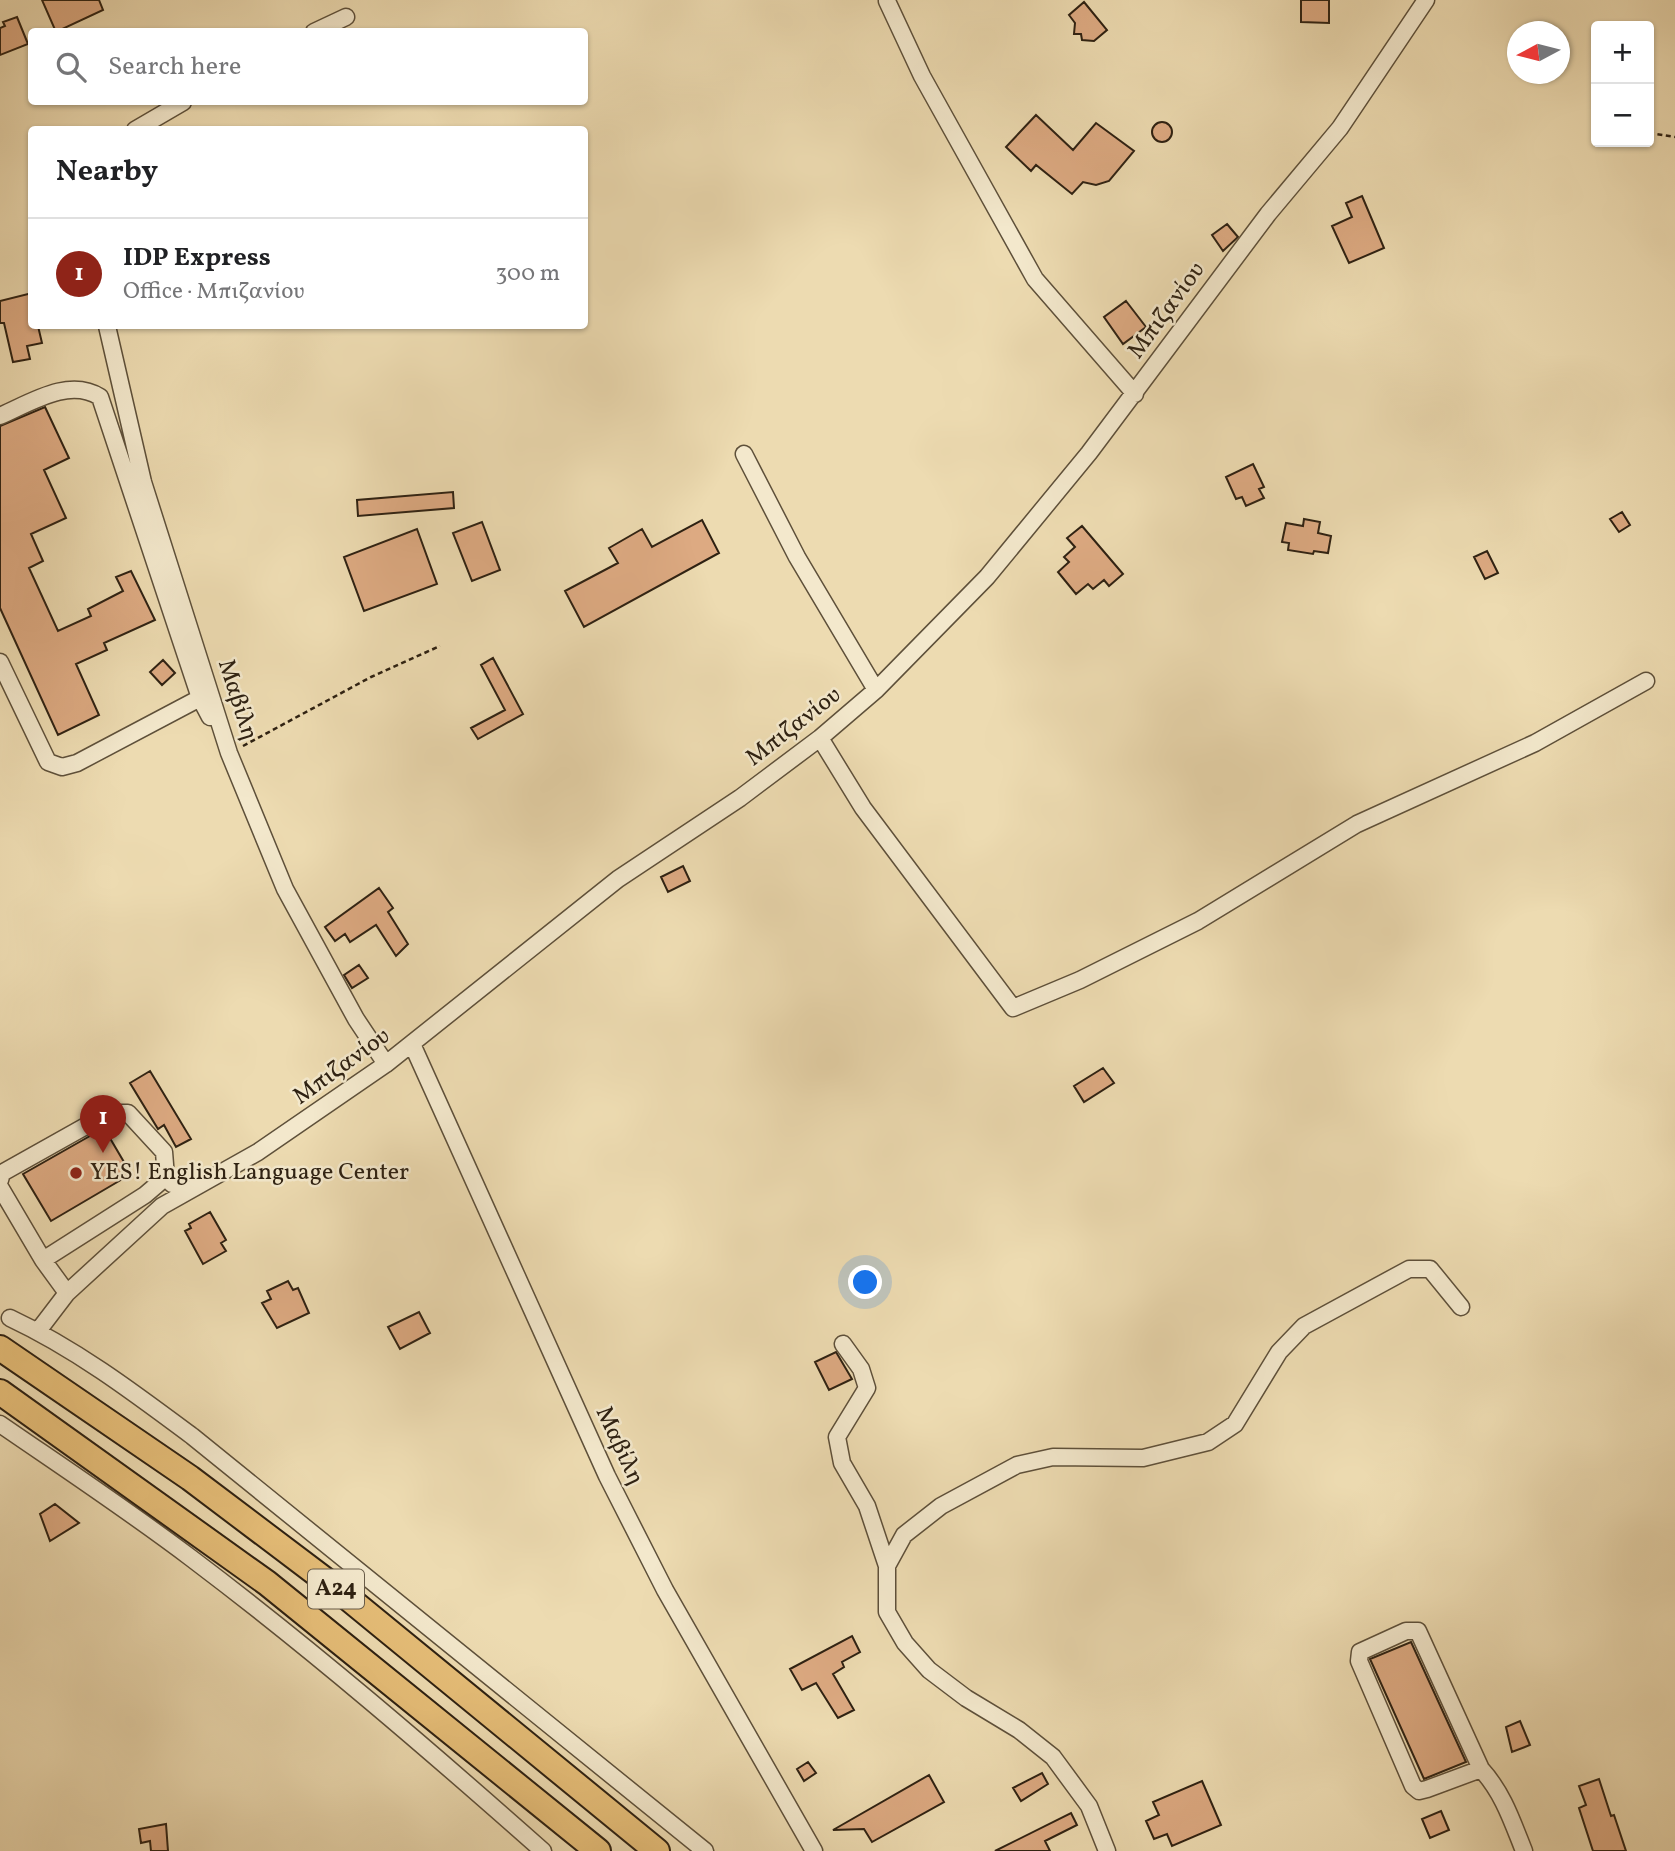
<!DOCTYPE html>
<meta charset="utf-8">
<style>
:root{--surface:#fff;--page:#f2f2f2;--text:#202124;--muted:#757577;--line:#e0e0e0;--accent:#8f2418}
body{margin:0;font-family:Vollkorn,serif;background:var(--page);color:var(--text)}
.controls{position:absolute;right:21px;top:21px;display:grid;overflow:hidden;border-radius:7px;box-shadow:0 2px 5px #0004}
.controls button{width:63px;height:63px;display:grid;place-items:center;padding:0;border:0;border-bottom:2px solid var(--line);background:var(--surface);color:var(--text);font:35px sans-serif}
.compass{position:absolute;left:1507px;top:21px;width:63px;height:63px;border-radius:50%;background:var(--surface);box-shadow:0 2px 5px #0004;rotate:263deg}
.you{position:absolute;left:866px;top:1283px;width:24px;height:24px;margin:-18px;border:5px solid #fff;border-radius:50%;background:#1a73e8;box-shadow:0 0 0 10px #1a73e833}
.badge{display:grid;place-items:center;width:46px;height:46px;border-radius:50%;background:var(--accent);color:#fff;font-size:23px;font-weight:700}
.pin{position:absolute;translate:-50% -58px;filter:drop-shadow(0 2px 4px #0008)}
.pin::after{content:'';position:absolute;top:37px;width:24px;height:21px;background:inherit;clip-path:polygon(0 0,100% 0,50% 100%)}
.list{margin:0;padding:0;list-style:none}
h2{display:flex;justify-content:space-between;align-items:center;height:91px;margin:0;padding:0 28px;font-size:30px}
h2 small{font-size:23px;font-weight:400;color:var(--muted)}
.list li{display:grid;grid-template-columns:46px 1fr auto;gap:21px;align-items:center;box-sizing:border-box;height:112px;padding:0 28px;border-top:2px solid var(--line)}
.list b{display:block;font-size:26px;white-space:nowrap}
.list p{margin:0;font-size:23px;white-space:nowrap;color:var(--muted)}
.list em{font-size:23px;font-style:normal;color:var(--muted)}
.icon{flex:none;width:38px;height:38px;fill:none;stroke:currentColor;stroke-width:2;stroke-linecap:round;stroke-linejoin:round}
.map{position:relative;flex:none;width:1675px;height:1851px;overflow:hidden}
.search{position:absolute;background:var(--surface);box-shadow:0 2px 5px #0004;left:28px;top:28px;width:560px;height:77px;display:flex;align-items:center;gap:18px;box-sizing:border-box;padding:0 24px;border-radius:7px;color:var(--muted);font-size:26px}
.panel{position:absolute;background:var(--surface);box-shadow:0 2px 5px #0004;left:28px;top:126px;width:560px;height:203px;border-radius:7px}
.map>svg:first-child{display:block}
</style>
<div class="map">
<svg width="1675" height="1851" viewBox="0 0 1675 1851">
<rect width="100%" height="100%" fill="#eddbb1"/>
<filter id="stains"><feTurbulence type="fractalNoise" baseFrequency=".00286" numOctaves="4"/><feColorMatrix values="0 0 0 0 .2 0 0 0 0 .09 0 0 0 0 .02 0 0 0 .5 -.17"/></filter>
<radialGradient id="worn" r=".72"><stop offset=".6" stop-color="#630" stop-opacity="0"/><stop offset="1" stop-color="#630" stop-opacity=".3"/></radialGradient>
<path fill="#ddaa82" stroke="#2e2112" stroke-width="2" d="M42 0H99L103 10 56 32Z
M1301 0H1329V23L1301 22Z
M1084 2 1107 30 1094 41 1082 40 1081 34H1074L1075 23 1069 15Z
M17 17 28 44 0 55V28L5 26 3 22Z
M1036 115 1073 150 1096 123 1134 151 1109 181 1096 185 1083 182 1072 194 1036 165 1031 171 1006 147Z
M1152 132a10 10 0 1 1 20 0a10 10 0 1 1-20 0Z
M1362 196 1384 248 1349 263 1332 226 1352 217 1346 203Z
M1227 224 1238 237 1223 251 1212 235Z
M32 293V326H38L42 343 27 346 30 359 13 362 4 323H0V301Z
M1126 301 1146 327 1123 344 1104 317Z
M45 407 69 458 44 470 66 518 31 534 43 561 29 568 58 631 91 616 88 609 123 591 116 577 131 571 155 620 104 643 107 650 76 664 99 715 58 735 0 608V426Z
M1253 464 1264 487 1259 489 1264 498 1246 506 1242 497 1236 499 1226 477Z
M453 492 454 508 358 516 357 500Z
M1622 512 1630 525 1619 532 1610 519Z
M1304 519 1320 522 1318 533 1331 536 1328 553 1314 551 1313 554 1288 550 1289 543 1282 542 1286 523 1303 526Z
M702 520 719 553 584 627 565 591 618 563 609 548 642 529 652 547Z
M482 522 500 570 472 581 453 533Z
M1082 526 1123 574 1109 586 1104 580 1093 589 1088 584 1076 594 1058 572 1069 562 1064 557 1075 547 1067 538Z
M417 529 437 584 364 611 344 557Z
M1487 551 1498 573 1485 579 1474 557Z
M493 658 523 714 478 739 471 728 505 710 481 665Z
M163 660 175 673 162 685 150 672Z
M683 866 690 881 668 892 661 877Z
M379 888 393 908 388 912 408 944 396 956 376 925 350 942 345 934 335 941 325 927Z
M359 965 368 978 352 988 344 975Z
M1103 1068 1114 1083 1084 1102 1074 1086Z
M150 1071 191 1139 176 1147 164 1125 158 1129 130 1083Z
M104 1128 131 1174 51 1221 23 1174Z
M210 1212 226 1240 221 1243 226 1251 203 1264 185 1231 191 1228 189 1224Z
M288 1281 293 1290 298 1288 309 1313 277 1328 262 1303 271 1299 267 1291Z
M419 1312 430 1333 400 1349 388 1327Z
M836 1352 852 1379 829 1390 815 1362Z
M55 1504 79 1523 50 1541 40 1514Z
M852 1636 860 1652 842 1662 844 1667 833 1674 854 1710 838 1718 816 1683 802 1690 790 1669Z
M1411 1642 1466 1762 1424 1779 1370 1659Z
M1520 1721 1530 1745 1512 1752 1506 1727Z
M808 1762 816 1773 804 1781 797 1769Z
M1042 1773 1048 1784 1021 1801 1013 1788Z
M929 1775 944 1802 872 1842 864 1829 833 1830Z
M1599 1779 1611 1816 1614 1815 1626 1851H1593L1579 1808 1586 1805 1579 1786Z
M1202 1781 1221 1825 1172 1846 1167 1834 1154 1839 1146 1821 1159 1815 1153 1802Z
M1441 1811 1449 1830 1430 1838 1422 1819Z
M1071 1813 1077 1825 1045 1841 1050 1851H995Z
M166 1824 168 1851H151L150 1841 141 1843 139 1829Z"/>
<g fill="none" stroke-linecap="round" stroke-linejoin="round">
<g stroke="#5e503a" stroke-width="19">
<path id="minor" d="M887 1 922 76 1035 279 1135 394
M314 32 346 17
M135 130 183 102
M107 326 143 482 229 753 285 889 356 1019 386 1064
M0 416C30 403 69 377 100 397L200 698 210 717
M744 454 797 557 876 690
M0 662 48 762 62 767 77 763 200 698
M820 738 863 808 1013 1008 1080 980 1198 921 1357 824 1535 743 1646 681
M412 1044 607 1476 665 1590 814 1851
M0 1180 2 1173 109 1113H128L164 1152 166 1177
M0 1187 43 1260 67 1293
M43 1260 145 1195 166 1177 172 1184
M10 1318C76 1349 133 1392 192 1436L705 1851
M38 1331 67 1293 162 1206 258 1152 386 1064 618 879 740 798 820 738 876 690 987 577 1089 453 1268 214 1340 128 1426 0
M843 1344 861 1369 867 1388 837 1437 842 1463 867 1506 887 1566
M0 1424C64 1468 129 1511 191 1558 313 1650 429 1750 543 1851
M1481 1769 1427 1789 1419 1791 1413 1786 1359 1661 1360 1652 1406 1631H1418L1481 1769C1503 1793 1512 1821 1524 1851
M1107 1851 1089 1806 1053 1757 1019 1730 966 1698 929 1670 905 1643 887 1612V1566L904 1535 941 1506 1017 1465 1053 1457 1143 1458 1208 1442 1235 1424 1279 1352 1304 1326 1409 1269H1430L1461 1307"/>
</g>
<g stroke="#2e2112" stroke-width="28">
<path id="highway" d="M0 1348 190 1478 337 1589 657 1851
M0 1392 267 1583 598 1851"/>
</g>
<path stroke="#2e2112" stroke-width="2.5" stroke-dasharray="5 3.5" stroke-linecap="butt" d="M1649 133 1675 137
M243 746 371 677 440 646"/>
<use href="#minor" stroke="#f3e8cc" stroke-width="16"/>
<use href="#highway" stroke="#e6be78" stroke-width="24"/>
</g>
<circle fill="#8f2418" stroke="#f3e8cc" stroke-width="2.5" cx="76" cy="1173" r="7"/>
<g text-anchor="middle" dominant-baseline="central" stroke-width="5" stroke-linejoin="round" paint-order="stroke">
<rect fill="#f3e8cc" stroke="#695d4a" stroke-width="2" x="308" y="1569.5" width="56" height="39" rx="5"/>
<g font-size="23" font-weight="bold" fill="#2e2112">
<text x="336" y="1589">Α24</text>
</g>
<g font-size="24" fill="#2e2112" stroke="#f3e8cc">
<text transform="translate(1167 311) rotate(-54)">Μπιζανίου</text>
<text transform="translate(237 700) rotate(72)">Μαβίλη</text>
<text transform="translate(794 727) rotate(-38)">Μπιζανίου</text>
<text transform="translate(342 1067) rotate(-36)">Μπιζανίου</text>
<text transform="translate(619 1446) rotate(65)">Μαβίλη</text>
</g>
<g font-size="24" fill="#2e2112" stroke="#f3e8cc" text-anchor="start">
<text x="90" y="1173">YES! English Language Center</text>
</g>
</g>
<rect width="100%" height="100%" filter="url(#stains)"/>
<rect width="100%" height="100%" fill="url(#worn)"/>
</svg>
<div class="controls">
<button>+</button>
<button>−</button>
</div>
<svg class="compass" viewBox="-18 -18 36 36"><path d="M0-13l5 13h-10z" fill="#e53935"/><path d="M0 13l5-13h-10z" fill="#757577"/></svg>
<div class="you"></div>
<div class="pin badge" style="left:103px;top:1153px">1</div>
<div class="search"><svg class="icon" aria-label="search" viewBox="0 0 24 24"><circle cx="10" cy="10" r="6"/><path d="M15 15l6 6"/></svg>Search here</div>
<section class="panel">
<h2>Nearby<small></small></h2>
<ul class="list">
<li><span class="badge">1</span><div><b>IDP Express</b><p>Office · Μπιζανίου</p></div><em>300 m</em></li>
</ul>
</section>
</div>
